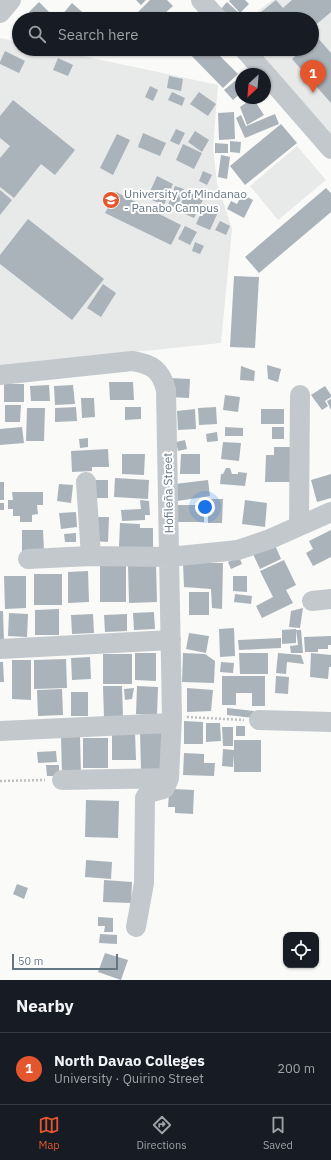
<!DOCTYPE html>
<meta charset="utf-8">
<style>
:root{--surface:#171b24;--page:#242831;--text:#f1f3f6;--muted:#9ea1a6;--line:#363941;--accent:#e4572e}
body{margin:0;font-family:"IBM Plex Sans",sans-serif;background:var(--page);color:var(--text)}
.controls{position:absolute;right:12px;bottom:12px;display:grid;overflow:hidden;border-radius:8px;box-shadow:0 1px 3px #0004}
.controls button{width:36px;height:36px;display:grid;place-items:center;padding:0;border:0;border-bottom:1px solid var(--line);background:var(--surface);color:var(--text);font:20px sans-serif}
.compass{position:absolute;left:235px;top:68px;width:36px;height:36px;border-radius:50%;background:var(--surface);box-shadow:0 1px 3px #0004;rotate:206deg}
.scale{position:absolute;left:12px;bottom:10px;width:106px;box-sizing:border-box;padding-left:4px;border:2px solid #657683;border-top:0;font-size:11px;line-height:14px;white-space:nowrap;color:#657683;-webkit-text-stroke:3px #fff;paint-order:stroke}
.you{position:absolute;left:205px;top:507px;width:14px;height:14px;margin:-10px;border:3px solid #fff;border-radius:50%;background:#1a73e8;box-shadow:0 0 0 6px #1a73e833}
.badge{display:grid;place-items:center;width:26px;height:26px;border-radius:50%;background:var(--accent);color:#fff;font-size:13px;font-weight:700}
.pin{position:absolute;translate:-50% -33px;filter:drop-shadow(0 1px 2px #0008)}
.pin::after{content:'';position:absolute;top:21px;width:14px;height:12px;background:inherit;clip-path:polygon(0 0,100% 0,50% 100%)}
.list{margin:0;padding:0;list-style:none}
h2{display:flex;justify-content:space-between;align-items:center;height:52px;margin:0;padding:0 16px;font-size:17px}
h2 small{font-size:13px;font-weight:400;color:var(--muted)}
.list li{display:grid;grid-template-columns:26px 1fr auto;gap:12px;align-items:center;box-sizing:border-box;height:72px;padding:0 16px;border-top:1px solid var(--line)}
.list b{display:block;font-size:15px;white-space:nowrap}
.list p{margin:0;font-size:13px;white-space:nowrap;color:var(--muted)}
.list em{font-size:13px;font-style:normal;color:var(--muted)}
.icon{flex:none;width:22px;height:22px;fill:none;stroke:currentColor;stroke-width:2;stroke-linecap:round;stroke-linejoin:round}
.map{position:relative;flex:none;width:331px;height:980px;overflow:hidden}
.search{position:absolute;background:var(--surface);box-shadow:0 1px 3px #0004;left:12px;right:12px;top:12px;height:44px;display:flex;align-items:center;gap:10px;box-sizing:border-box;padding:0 14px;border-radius:22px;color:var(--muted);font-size:15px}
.sheet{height:124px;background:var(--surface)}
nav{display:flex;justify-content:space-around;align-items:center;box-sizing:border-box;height:56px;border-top:1px solid var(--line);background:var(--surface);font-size:11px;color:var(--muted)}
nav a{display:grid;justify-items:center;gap:2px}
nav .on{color:var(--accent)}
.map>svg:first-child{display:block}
</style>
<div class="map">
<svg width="331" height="980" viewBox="0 0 331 980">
<rect width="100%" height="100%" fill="#fafaf8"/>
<path fill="#e8e9e9" d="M273 0H331V137L258 49H312V19H255L259 10Z
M0 38 19 42V49H51L218 85 213 147 217 183 232 229 221 343 0 366Z
M297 146 326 180 278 220 250 186Z"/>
<path fill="#aab3b9" d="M136 0H146L141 5Z
M150 0H167L173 6 164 14 169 19H141L136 14Z
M230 0H245L249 4 240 13 229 1Z
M276 0 283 8 292 0H331V12L312 28V19H266L261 12Z
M39 2 56 19H36L29 12Z
M227 2 240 14 234 19H230L220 10Z
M72 3 90 19H65L61 16Z
M117 13 121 19H109Z
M242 13 247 19H236Z
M317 37 331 53V103L292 59 303 49H312V41Z
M185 49H213L238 74 223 88Z
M5 51 25 61 19 73 0 64V62Z
M58 58 73 65 68 76 53 70Z
M169 76 183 79 181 91 167 88Z
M241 76V93L233 100 224 90Z
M150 86 158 90 153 101 145 97Z
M172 92 185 98 182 106 168 100Z
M199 92 216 104 208 116 190 104Z
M253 98 264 115 247 125 240 107Z
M13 100 75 150 55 175 41 164 14 198 0 187V158L10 146 0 138V116Z
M234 112 235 139 219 140 218 113Z
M275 114 279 124 245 138 236 118 241 115 246 126 244 127Z
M281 124 297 143 245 185 230 166Z
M176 129 185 133 179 145 170 141Z
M195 131 209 140 202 152 188 142Z
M143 133 166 143 160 156 138 147Z
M117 134 130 140 113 175 100 168Z
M230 141 241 142 240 153 230 152Z
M215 143 228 144V153H215Z
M183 144 202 153 194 169 176 160Z
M221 155 230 157 227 179 218 177Z
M203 171 212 175 207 185 199 181Z
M157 176 173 184 164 205 147 198Z
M175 186 184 189 177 208 168 205Z
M326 188 331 193V212L259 273 245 257Z
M0 190 12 200 0 215Z
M188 190 204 198 194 218 177 210Z
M116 192 181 225 171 245 105 213Z
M242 194 253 200 244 218 227 209 231 201 237 204Z
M205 204 219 210 210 230 196 224Z
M28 219 104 279 72 320 0 264V255Z
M220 221 230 226 226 235 215 230Z
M185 226 197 232 190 245 178 239Z
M195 242 204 246 200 254 192 251Z
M234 276 259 277 255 348 230 347Z
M103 284 116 293 101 317 87 308Z
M267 365 281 369 278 382 268 379Z
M241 366 255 371 254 381 240 380Z
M169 378 190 379 189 398 168 397Z
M109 382H133L134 400H110Z
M4 384H24V402H4Z
M49 385 50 401H31L30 386Z
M73 385 75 404 55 405 54 386Z
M325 386 331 395V397L325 401 328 406 322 410 311 395Z
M225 395 240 397 238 412 223 410Z
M81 398H94L95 417 82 418Z
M331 399V410L327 401Z
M5 405H21L20 422H5Z
M76 407 77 421 55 422V408Z
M125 407H141V419L125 420Z
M216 407 217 424 199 425 198 408Z
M27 408H45L44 441H26Z
M195 409 196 429 178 430 177 411Z
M261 409H284V424H261Z
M22 427 24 443 0 445V429Z
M225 427 243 428V436H225Z
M272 427H284V439H272Z
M217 432 218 441 207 442 206 434Z
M88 438V447L80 448 79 439Z
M185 440 187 449 178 451 176 442Z
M223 442 241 443 239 461 221 459Z
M274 447H292V482H265L266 455H274Z
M108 449 109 467H92V471L72 472 71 451Z
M122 454H145L144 475 122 474Z
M181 454H200V474H180Z
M226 468H230L232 474H238V472L247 473 245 486 220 484 221 474H223Z
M331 474V498L317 502 311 480Z
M115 478 149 480 148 499 114 497Z
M89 480H108V498H89Z
M208 480 210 496 177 501 175 484Z
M0 482H4V500H0Z
M59 484 73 485 71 503 57 501Z
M12 492H43V505H37L38 514 32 515V522H20V516H13V509H8V500H13Z
M208 499H223L222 523H208Z
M140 500 149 501 150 515H145V520L122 521 121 510 141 509Z
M245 500 267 503 265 527 242 524Z
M0 503H4V510H0Z
M175 505H204V522H175Z
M76 512 77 527 61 529 59 513Z
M93 517H109L108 542 92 541Z
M120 523 140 524V528H153V550L119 547Z
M22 530H43L44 551H22Z
M331 530V557L313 566 306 553 313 549 309 541Z
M76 533V542H65L64 534Z
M275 545 281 559 260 569 253 554Z
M239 557 242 564 231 569 228 562Z
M284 560 296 585 286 590 293 603 262 618 256 606 273 597 260 571Z
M183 563H223L222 609 212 608 211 589 184 587Z
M100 564H126V602H100Z
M128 564H156L157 602 129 603Z
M88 571 89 602 68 603V572Z
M34 574H62V605H34Z
M4 576H26V608L5 609Z
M233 576H247V592L233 591Z
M189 592H209V615H189Z
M235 594 252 596 251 604 234 602Z
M303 608 300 628 289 627 291 611Z
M59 609V635H35V610Z
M0 611H3L4 642H0Z
M154 612 155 629 134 630 133 613Z
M9 613 28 614 27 637 8 636Z
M93 614 94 633 72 634 71 615Z
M127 614V631L105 632 104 615Z
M234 628 235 656 220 657 219 629Z
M296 629V643L282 644V630Z
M296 630H301L303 653H291L290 646 298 645Z
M189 633 209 636 206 653 186 649Z
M331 636V645H328V649H318V652H305L304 637Z
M281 638V648L239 650 238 640Z
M135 653H156V681L135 680Z
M183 653 205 654 215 661 214 683 182 682Z
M239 653H268V674H240Z
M278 653 301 655 304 664 287 662 286 674 276 673Z
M311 653 331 655V667H329L328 679 310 677Z
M103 654H132V684H103Z
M90 657 91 679 72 680 71 658Z
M66 659 67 688 34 689V660Z
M12 660H31V700L12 699Z
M0 662H3L4 682H0Z
M221 662 234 663 233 673 220 672Z
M222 676H265V706H252V693H236V705H222Z
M276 676 289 677 288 694 275 693Z
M103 686H122L123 717 104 718Z
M137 686 158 687 157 715 136 714Z
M134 688 132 699 125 700 124 689Z
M187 688 213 690 211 711 187 712Z
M62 689 63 715 38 716 37 690Z
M71 692H88V716H71Z
M227 708 254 711V718L227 715Z
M184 721 203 722V744H184Z
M206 723H220L221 741 206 742Z
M236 726H245V736H236Z
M222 727H233V746H223Z
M140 731H165L166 770H141Z
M112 732H135L136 760H112Z
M61 736H80L81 775H62Z
M83 738H108V768H83Z
M234 740H261V772H234V755L233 767 222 766 223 749 234 750Z
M56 751 57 762 38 763 37 752Z
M184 753 204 754V763H215L214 776 183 775Z
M46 765H59V776H47Z
M173 789 194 790 193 814 175 813V807H168L169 794H173Z
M86 800 119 801 118 838 85 837Z
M86 860 112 862 111 879 85 877Z
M104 880 132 882 131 903 103 902Z
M17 884 28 888 24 899 13 894Z
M98 917 113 918V932H104L105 926H98Z
M100 934 117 935V944L99 943Z
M105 953 128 960 121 980 98 972Z"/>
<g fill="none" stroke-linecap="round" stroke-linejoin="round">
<path stroke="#bbbfc2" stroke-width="2.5" stroke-dasharray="2 2" stroke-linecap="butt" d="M187 717 244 720
M0 781 45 780"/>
<path stroke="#c3c8cc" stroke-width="20" d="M201 0 218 19
M0 13 11 0
M244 49 331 149
M0 375 132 361C152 364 161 370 166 390L172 717 169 778 165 788C158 792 149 790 145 798L144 883 136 927
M86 482 91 556
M299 526 300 395
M28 559 91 556 169 557 238 550 270 539 331 512
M312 601 331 599
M0 649 171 640
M259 720 331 722
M0 731 171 723
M62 780 169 778"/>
</g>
<defs>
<g id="university-disc" transform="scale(0.9)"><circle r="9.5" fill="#e4572e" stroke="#fff"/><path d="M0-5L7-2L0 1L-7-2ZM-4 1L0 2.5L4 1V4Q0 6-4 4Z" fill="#fff"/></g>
</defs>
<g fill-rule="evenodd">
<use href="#university-disc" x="111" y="200"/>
</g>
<g text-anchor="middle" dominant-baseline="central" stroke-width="4" stroke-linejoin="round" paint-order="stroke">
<g font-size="12" fill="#657683" stroke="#fff" text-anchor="start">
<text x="124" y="193">University of Mindanao<tspan x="124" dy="14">- Panabo Campus</tspan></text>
</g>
<g font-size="12" fill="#657683" stroke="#fff">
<text transform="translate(168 493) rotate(-91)">Hofileña Street</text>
</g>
</g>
</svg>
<div class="controls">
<button><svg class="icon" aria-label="locate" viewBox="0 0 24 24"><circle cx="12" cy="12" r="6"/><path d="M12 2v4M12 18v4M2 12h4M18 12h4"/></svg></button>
</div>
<svg class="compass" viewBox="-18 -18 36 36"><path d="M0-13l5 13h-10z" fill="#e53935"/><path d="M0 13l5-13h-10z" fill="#9ea1a6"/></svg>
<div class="scale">50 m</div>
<div class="you"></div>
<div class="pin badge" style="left:313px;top:93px">1</div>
<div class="search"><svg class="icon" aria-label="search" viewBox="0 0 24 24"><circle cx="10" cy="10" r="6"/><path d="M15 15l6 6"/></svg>Search here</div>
</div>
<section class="sheet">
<h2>Nearby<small></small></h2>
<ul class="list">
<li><span class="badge">1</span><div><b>North Davao Colleges</b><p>University · Quirino Street</p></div><em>200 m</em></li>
</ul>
</section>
<nav>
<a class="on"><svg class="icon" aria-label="map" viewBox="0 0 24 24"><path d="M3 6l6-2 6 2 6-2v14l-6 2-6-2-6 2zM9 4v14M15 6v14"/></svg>Map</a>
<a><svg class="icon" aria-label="directions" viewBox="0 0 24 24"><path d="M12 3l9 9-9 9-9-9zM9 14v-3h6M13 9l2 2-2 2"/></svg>Directions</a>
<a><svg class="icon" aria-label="saved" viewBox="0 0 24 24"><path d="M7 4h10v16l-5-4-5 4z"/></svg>Saved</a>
</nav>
